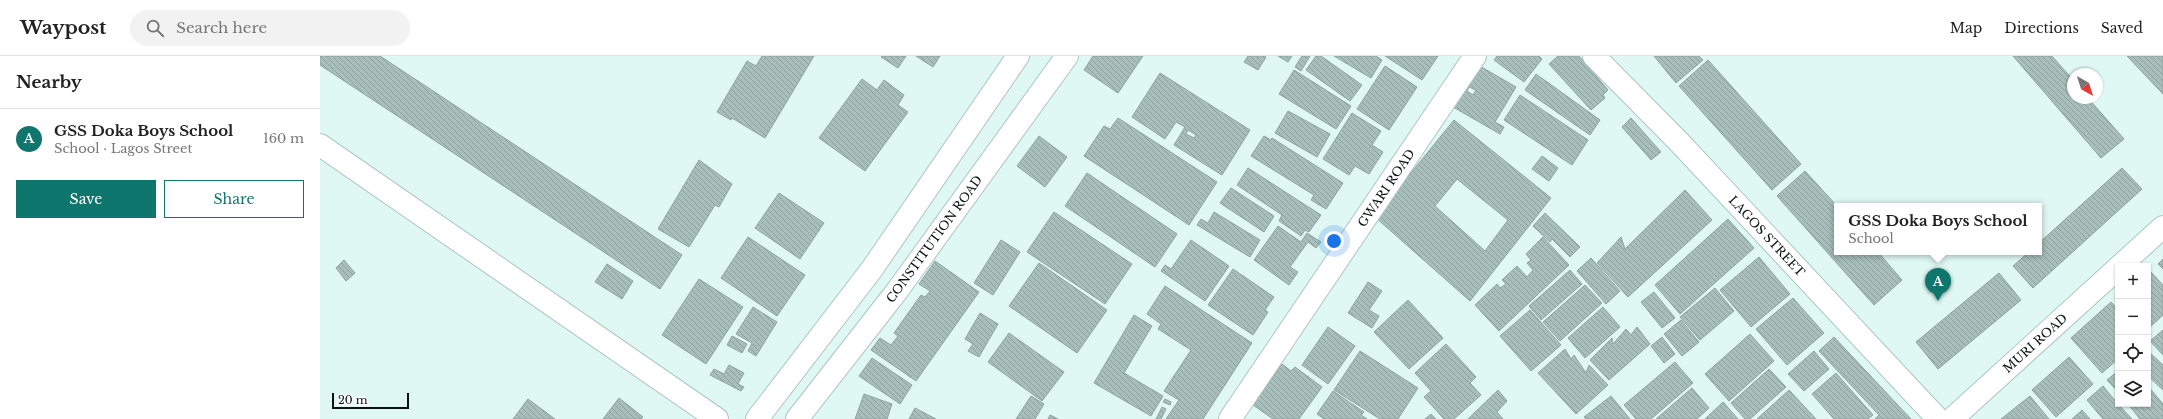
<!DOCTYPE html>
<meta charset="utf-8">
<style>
:root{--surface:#fff;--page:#f2f2f2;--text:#222;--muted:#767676;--line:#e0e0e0;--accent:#0f766e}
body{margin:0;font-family:"Libre Baskerville",serif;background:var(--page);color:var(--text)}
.controls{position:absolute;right:12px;bottom:12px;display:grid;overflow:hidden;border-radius:0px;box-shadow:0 1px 3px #0004}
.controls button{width:36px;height:36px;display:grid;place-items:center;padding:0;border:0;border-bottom:1px solid var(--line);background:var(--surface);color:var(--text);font:20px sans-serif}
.compass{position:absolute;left:1747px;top:12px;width:36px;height:36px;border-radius:50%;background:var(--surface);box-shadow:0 1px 3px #0004;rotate:141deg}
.scale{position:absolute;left:12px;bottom:10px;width:77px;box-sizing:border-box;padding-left:4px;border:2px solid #0b1312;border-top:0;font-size:11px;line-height:14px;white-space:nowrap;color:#0b1312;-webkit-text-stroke:3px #fff;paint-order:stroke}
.you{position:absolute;left:1014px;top:185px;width:14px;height:14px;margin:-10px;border:3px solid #fff;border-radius:50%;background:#1a73e8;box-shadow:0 0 0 6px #1a73e833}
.badge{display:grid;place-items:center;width:26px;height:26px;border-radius:50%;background:var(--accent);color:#fff;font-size:13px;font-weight:700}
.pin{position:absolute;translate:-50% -33px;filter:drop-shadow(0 1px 2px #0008)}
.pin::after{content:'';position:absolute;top:21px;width:14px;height:12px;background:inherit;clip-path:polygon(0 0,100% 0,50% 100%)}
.popup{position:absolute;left:1514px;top:147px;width:208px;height:52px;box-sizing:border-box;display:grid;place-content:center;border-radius:0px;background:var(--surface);filter:drop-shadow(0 1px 3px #0005);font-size:13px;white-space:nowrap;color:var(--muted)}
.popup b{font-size:15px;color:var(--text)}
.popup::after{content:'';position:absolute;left:50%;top:100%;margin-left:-8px;border:8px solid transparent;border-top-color:var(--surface)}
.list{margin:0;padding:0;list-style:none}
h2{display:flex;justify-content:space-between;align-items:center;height:52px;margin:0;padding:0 16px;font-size:17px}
h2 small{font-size:13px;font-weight:400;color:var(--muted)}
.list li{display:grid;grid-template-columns:26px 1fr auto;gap:12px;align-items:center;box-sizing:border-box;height:60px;padding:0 16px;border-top:1px solid var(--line)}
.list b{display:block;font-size:15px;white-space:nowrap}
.list p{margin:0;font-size:13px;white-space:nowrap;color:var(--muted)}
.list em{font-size:13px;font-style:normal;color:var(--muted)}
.actions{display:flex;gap:8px;padding:12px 16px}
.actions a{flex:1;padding:9px 0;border:1px solid var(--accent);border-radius:0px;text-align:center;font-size:14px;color:var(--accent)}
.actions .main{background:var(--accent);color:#fff}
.icon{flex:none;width:22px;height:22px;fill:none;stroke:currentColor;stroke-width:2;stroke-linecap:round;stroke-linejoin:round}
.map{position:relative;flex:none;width:1843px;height:363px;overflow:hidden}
header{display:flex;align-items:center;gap:24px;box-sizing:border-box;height:56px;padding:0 20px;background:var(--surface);border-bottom:1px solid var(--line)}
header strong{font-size:19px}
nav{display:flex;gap:22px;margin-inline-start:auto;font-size:14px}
.search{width:280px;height:36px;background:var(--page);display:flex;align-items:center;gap:10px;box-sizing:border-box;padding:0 14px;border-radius:22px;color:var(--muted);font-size:15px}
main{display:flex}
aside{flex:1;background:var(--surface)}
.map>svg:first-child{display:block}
</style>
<header>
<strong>Waypost</strong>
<div class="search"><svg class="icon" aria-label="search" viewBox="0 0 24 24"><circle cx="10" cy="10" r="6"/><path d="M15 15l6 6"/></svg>Search here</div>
<nav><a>Map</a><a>Directions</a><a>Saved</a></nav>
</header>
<main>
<aside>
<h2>Nearby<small></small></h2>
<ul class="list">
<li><span class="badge">A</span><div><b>GSS Doka Boys School</b><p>School · Lagos Street</p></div><em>160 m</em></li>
</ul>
<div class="actions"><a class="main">Save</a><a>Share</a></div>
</aside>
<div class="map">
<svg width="1843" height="363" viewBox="0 0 1843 363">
<defs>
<pattern id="building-back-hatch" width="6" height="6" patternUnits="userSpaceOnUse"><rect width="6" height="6" fill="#a7beba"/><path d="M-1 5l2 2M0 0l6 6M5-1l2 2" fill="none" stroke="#8ea29f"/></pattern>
</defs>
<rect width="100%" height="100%" fill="#dff8f4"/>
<path fill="url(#building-back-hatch)" stroke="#8da4a0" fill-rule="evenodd" d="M0 0H60L362 199 340 233 0 9Z
M442 0H494L445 82 412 62 411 64 397 56 427 5 436 10Z
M562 0H586L578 12 561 1Z
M596 0H620L613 11Z
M773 0H823L798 37 764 14Z
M928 0H944L946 1 938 14 924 6Z
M958 0H972L968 6Z
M982 0H990L981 15 975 11Z
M996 0H1001L1042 29 1030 45 986 14Z
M1014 0H1056L1062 4 1051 22Z
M1065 0H1118L1102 24Z
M1177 0H1219L1222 3 1204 26 1174 4Z
M1238 0H1259L1288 34 1283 39 1285 42 1271 54 1229 8Z
M1334 0H1379L1383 4 1356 27Z
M1693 0H1732L1753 24V42H1768L1804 83 1781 102Z
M1807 0H1843V38Z
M1388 4 1481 108 1452 134 1359 30Z
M1158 9 1196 31 1175 66 1184 71 1180 78 1133 51ZM1149 31 1156 34 1153 39 1147 35Z
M1065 10 1097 31 1069 74 1037 53Z
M974 14 1031 50 1016 73 959 38Z
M840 17 930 74 902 119 854 89 865 71 856 66 845 83 812 61ZM868 74 876 79 874 82 866 78Z
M1216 18 1280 64 1270 79 1205 34Z
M542 23 557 34 564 24 584 39 578 49 588 56 545 115 499 82Z
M1200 39 1268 84 1252 109 1184 64Z
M968 55 1010 78 997 101 955 77Z
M1032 57 1061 75 1052 89 1063 96 1049 118 1035 110 1029 119 1003 103Z
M798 62 897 126 869 169 764 100 784 70 790 73Z
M1311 62 1341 96 1331 104 1302 71Z
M1134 64 1231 142 1150 245 1055 161ZM1137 123 1188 164 1165 195 1115 150Z
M719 80 747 101 725 131 697 110Z
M944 80 951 84 952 82 1023 127 1006 153 991 144 994 139 931 100Z
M1222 100 1238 112 1229 125 1212 113Z
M379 104 412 128 399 151 395 149 369 191 338 173Z
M928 112 1001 159 989 176 985 174 981 180 959 165 962 159 917 129Z
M1802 112 1822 133 1713 232 1693 210 1709 196H1719V187Z
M1485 115 1517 150V196H1558L1582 224 1554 249 1457 140Z
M767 117 857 178 835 211 745 150Z
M911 132 954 160 944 176 900 147Z
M1365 134 1392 164 1308 241 1277 207 1301 181 1305 193Z
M459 137 504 167 480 203 435 172Z
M734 156 812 208 785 248 707 196Z
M894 156 940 184 930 201 877 169 881 163 888 167Z
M1225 157 1260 191 1250 201 1232 183 1230 186 1213 170Z
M1408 163 1434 192 1360 258 1335 229Z
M958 170 981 186 987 177 1001 186 996 192 988 186 970 211 978 216 969 229 934 204Z
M428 181 485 219 457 260 401 222Z
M1223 181 1249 209 1179 275 1155 249 1177 228 1180 232 1186 228 1182 224 1197 210 1207 221 1213 214 1207 207 1211 204 1206 198Z
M681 184 700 196 673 239 654 227Z
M871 184 909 210 885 245 841 215 845 209 851 213Z
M1439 201 1470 238 1431 271 1400 234Z
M1271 202 1300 235 1286 248 1257 215Z
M1843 203V213L1838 208Z
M24 204 35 217 26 225 16 212Z
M615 205 659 236 596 325 551 294 560 282 571 289 578 280 574 277 601 239 605 241 610 235 599 228Z
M719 207 787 254 757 297 689 250Z
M287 208 313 225 302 243 275 226Z
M913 213 954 241 945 254 948 256 933 279 888 249Z
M1828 213 1843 229V259L1828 273Z
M1250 214 1262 228 1221 264 1209 250Z
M1679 217 1701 244 1618 313 1596 286Z
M379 223 423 251 386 308 342 279Z
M1048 226 1062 235 1049 254 1059 260 1052 272 1028 257Z
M1265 229 1282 247 1240 285 1223 266Z
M845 230 932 287 883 363H846L859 344 844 335 871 294 838 273 841 268 827 258Z
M1395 232 1414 255 1380 284 1360 261Z
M1334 236 1355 262 1342 272 1321 246Z
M1473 242 1504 277 1467 309 1436 273Z
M1088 244 1123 282 1089 313 1054 276Z
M1791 246 1798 253V303L1782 317 1751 282Z
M433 251 457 266 436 300 428 295 432 287 416 278Z
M1283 251 1300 271 1265 302 1248 282Z
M1210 254 1241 289 1211 315 1180 280Z
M660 257 678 268 659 301 648 295 653 288 645 283Z
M814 259 832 270 804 317 843 340 831 360 774 327Z
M1361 264 1379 286 1362 300 1344 278Z
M1008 271 1035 290 1008 328 982 309Z
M1317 271 1330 288 1289 324 1270 304 1292 282 1293 288 1306 273 1311 279Z
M1843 274V299L1830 285Z
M689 277 744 316 722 345 668 306Z
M1430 278 1454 305 1409 345 1385 318Z
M412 280 427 288 422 297 407 289Z
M1342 281 1355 298 1344 307 1331 290Z
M1514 281 1591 363H1555L1559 359 1499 295Z
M1126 288 1156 321 1150 327 1161 339 1134 363H1124L1104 341 1111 335 1095 317Z
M1245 293 1251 303 1254 299 1266 317 1269 309 1288 329 1256 358 1218 317Z
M1040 295 1098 332 1078 363H1060L1014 334Z
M1494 295 1509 313 1484 335 1468 318Z
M1828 295 1843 309V334L1828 320Z
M1749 301 1773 328 1736 361 1712 334Z
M552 302 592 329 580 348 539 320Z
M1355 306 1373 327 1331 363H1316L1304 349Z
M962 308 971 315 975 311 1002 331 979 363H953L933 349Z
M409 309 424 317 418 328 424 331 421 335 390 319 394 313 404 318Z
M1449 313 1466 331 1430 363H1425L1411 347Z
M1798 315V336L1787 324Z
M1516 317 1553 359 1548 363H1514L1492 338Z
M1783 330 1798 348 1812 363H1783L1767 344Z
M1828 330 1843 348V363H1820L1808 348H1828Z
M1372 332 1389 352 1377 363H1336Z
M1178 334 1187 345 1177 356 1183 363H1148Z
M1469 334 1496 363H1437Z
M1013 335 1044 356 1041 359 1047 363H1004L997 358Z
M544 338 572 348 567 363H535Z
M711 340 724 348 715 363H696Z
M1291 340 1310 363H1266L1264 361Z
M1710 340 1729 363H1681Z
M299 342 323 361 321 363H283Z
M208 343 235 363H193Z
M845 343 851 346 850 349 843 346Z
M1403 346 1418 363H1385Z
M842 351 846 353 841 363H836Z
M595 352 616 363H589Z
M1762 354 1770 363H1752Z
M1111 358 1116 363H1105Z
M730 359 738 363H728Z"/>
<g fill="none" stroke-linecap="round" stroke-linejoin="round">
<g stroke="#aec6c2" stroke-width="24">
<path id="minor" d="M1274 0 1360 87 1618 363
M0 89 397 363
M1800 210 1843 171
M910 363 1155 0
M1632 363 1798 212"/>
</g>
<g stroke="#aec6c2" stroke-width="24">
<path id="major" d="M437 363 552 213 698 0
M477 363 577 235 747 0"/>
</g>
<use href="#minor" stroke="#fff" stroke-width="22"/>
<use href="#major" stroke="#fff" stroke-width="22"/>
</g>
<g text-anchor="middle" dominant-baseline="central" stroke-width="3.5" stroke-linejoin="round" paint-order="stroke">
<g font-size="12" fill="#0b1312" stroke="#fff">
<text transform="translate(1066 132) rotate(-56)">GWARI ROAD</text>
<text transform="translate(1447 180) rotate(47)">LAGOS STREET</text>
<text transform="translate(614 183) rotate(-54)">CONSTITUTION ROAD</text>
<text transform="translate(1715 287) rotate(-42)">MURI ROAD</text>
</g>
</g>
</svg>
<div class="controls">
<button>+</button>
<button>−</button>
<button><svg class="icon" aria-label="locate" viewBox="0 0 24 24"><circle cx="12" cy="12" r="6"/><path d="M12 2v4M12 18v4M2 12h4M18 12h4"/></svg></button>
<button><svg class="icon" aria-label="layers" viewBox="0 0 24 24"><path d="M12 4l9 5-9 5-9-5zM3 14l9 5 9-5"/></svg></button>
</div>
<svg class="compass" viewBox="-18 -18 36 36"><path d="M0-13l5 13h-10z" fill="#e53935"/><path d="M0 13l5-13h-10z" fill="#767676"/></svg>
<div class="scale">20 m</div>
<div class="you"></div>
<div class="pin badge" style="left:1618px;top:245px">A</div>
<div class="popup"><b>GSS Doka Boys School</b>School</div>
</div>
</main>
